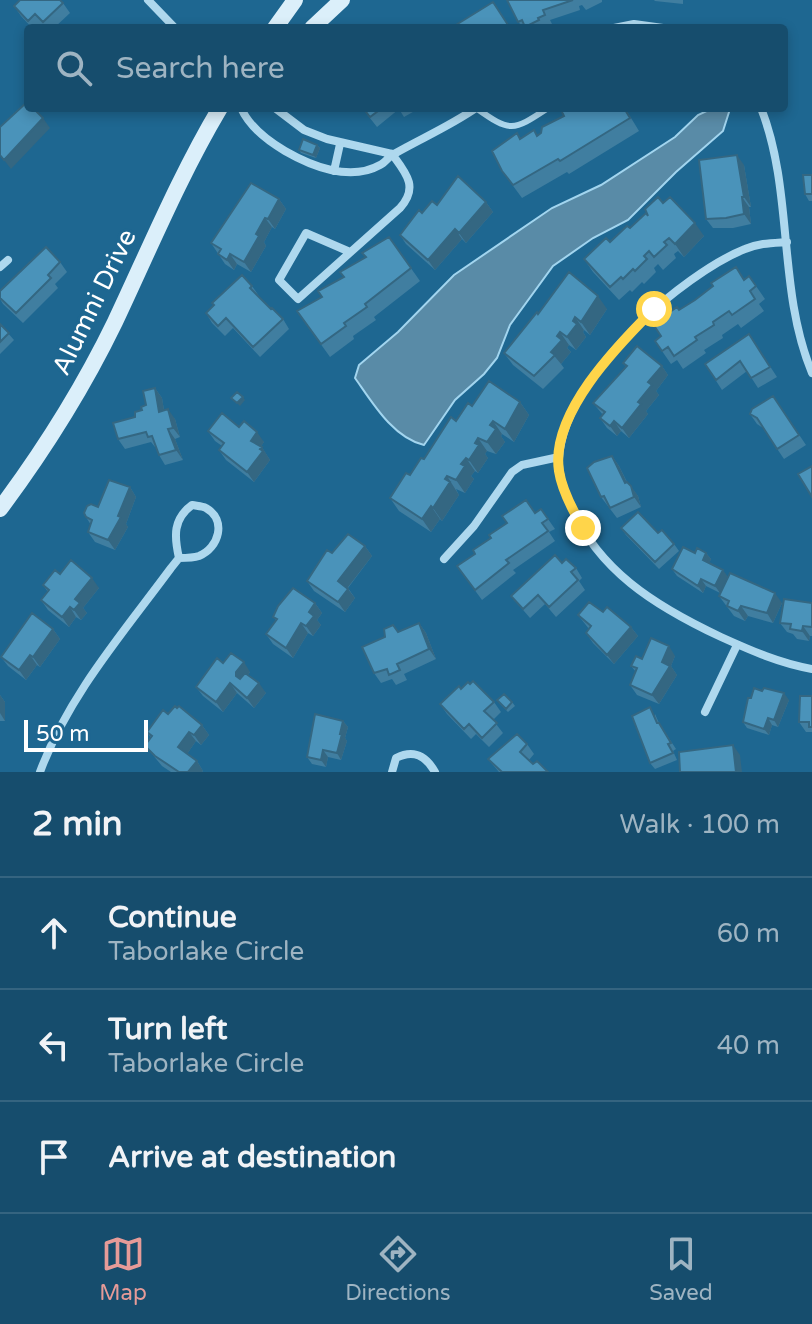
<!DOCTYPE html>
<meta charset="utf-8">
<style>
:root{--surface:#164d6d;--page:#235775;--text:#f1f3f6;--muted:#9eb4c2;--line:#356480;--accent:#e69b98}
body{margin:0;font-family:"Varela Round",sans-serif;background:var(--page);color:var(--text)}
.scale{position:absolute;left:24px;bottom:20px;width:124px;box-sizing:border-box;padding-left:8px;border:4px solid #fff;border-top:0;font-size:22px;line-height:28px;white-space:nowrap;color:#fff;-webkit-text-stroke:6px #1e6791;paint-order:stroke}
.stop{position:absolute;width:24px;height:24px;margin:-18px;border:6px solid #ffd54a;border-radius:50%;background:#fff}
.stop.end{background:#ffd54a;border-color:#fff;box-shadow:0 2px 8px #0008}
.list{margin:0;padding:0;list-style:none}
h2{display:flex;justify-content:space-between;align-items:center;height:104px;margin:0;padding:0 32px;font-size:34px}
h2 small{font-size:26px;font-weight:400;color:var(--muted)}
.list li{display:grid;grid-template-columns:52px 1fr auto;gap:24px;align-items:center;box-sizing:border-box;height:112px;padding:0 32px;border-top:2px solid var(--line)}
.list b{display:block;font-size:30px;white-space:nowrap}
.list p{margin:0;font-size:26px;white-space:nowrap;color:var(--muted)}
.list em{font-size:26px;font-style:normal;color:var(--muted)}
.icon{flex:none;width:44px;height:44px;fill:none;stroke:currentColor;stroke-width:2;stroke-linecap:round;stroke-linejoin:round}
.map{position:relative;flex:none;width:812px;height:772px;overflow:hidden}
.search{position:absolute;background:var(--surface);box-shadow:0 4px 12px #0003;left:24px;right:24px;top:24px;height:88px;display:flex;align-items:center;gap:20px;box-sizing:border-box;padding:0 28px;border-radius:8px;color:var(--muted);font-size:30px}
.sheet{height:440px;background:var(--surface)}
nav{display:flex;justify-content:space-around;align-items:center;box-sizing:border-box;height:112px;border-top:2px solid var(--line);background:var(--surface);font-size:22px;color:var(--muted)}
nav a{display:grid;justify-items:center;gap:4px}
nav .on{color:var(--accent)}
.map>svg:first-child{display:block}
</style>
<div class="map">
<svg width="812" height="772" viewBox="0 0 812 772">
<rect width="100%" height="100%" fill="#1e6791"/>
<path fill="#598ba7" stroke="#a2d5ef" stroke-width="2" d="M713 108 730 109 723 131 676 172 628 220 593 238 553 266 510 325 497 358 484 374 455 400 424 445C393 438 372 402 355 378L359 365 398 332 454 275 552 208 601 185 675 137 698 115Z"/>
<g fill="none" stroke-linecap="round" stroke-linejoin="round">
<path stroke="#aed8ee" stroke-width="6" d="M476 108C511 133 513 131 548 108"/>
<path stroke="#aed8ee" stroke-width="8" d="M148 0 175 28
M614 28 634 24 663 28
M241 108C249 126 268 141 285 151 311 166 350 182 380 165 385 163 389 156 394 154 422 138 450 126 476 108
M275 108 304 130 327 139 392 154
M761 108C794 192 777 289 812 373
M334 171 340 144
M787 242C773 243 759 243 745 249 712 262 667 296 642 321 607 355 562 408 559 458 558 473 563 486 568 499 595 570 657 607 721 637 752 651 779 663 812 669
M350 252 306 233 279 280 298 299 400 208C419 187 406 173 392 154
M0 267 8 260
M444 559 474 526 512 472 522 465 559 457
M705 712 737 645
M40 772C68 696 123 633 171 568L179 558C185 558 193 558 199 556 219 548 227 520 206 508 202 506 197 506 192 505 173 519 174 536 179 558
M392 772 396 758C414 749 426 756 435 772"/>
<path stroke="#dbeffa" stroke-width="16" d="M275 28 295 0
M312 28 342 0
M0 509C44 450 83 388 115 322 149 250 179 177 220 108"/>
</g>
<path fill="#407ea0" d="M507 0H602V2L586 10 582 5 579 6 580 10 550 20 552 24 546 28H522Z
M654 0H683V4L655 1Z
M63 3 70 13 54 28H45L42 24 38 28H32L21 16 14 6Z
M362 108H420L404 117 399 109 377 127Z
M625 108 639 131 569 174 567 172 522 198 502 171 520 139 537 135Z
M317 145 320 148 316 158 301 153 299 150Z
M744 165 751 207H749L751 224 733 228H713L706 219Z
M812 175V201H809L805 194Z
M279 199 286 209 275 229 272 227 264 242 266 246 251 272 237 264 234 270 225 264 211 243Z
M486 202 493 212 466 243 462 239 435 270 406 244 400 235 422 213 437 205Z
M663 203 704 236 684 257 678 251 674 254 676 258 663 270 658 264 654 268 656 272 644 284 642 282 632 292 630 290 619 300 593 272 584 259 630 228Z
M389 237 420 281 374 317 376 320 353 336 354 339 330 357 297 311 322 297Z
M60 262 67 272 55 284 58 288 23 323 3 304 0 299V291Z
M736 267 744 279 749 276 765 299 759 304 764 311 741 328 738 324 722 335 723 338 704 350 706 353 683 369 677 360 671 364 655 341 661 336 679 310 695 300Z
M252 286 259 296H258L283 319 289 329 260 357 233 328 225 336 212 323 206 313Z
M607 309 590 335 584 330 583 332 586 337 576 350 569 345 567 348 571 352 561 364 564 368 543 389 513 365 504 353 538 314Z
M0 324 14 340 0 354Z
M749 334 777 377 758 388 747 371 722 390 705 364Z
M623 363 662 366 668 375 656 391 659 395 646 411 648 414 629 438 621 431 617 436 607 428 600 418 603 415 593 403 626 367Z
M155 388 162 398 164 410 175 419 180 437 175 439 183 460 165 465 159 455 156 447H155L151 442 125 449 118 439 146 405Z
M773 396 806 445 784 459 763 428 757 424 750 414Z
M520 402 529 415 514 442 502 434 501 436 505 442 496 454 487 451 485 454 488 458 478 473 475 471 471 476 474 479 465 493 456 489 459 495 442 521 440 519 431 532 399 511 390 498 456 421 472 406Z
M239 427 264 442 261 446 270 460 254 482 226 460 219 450 222 446 215 441 208 431Z
M612 456 619 466 627 482 638 496 641 507 617 518 601 497Z
M130 487 136 497 126 524 128 527 115 550 95 542 88 532 91 525 86 517 98 507Z
M535 513 548 519 555 529 549 532 555 541 513 570 516 573 482 600 457 566Z
M621 528 658 533 674 544 679 551 659 569 626 535Z
M365 546 372 556 348 588 355 598 345 612 314 591 307 581 332 553Z
M695 553H706L711 559 709 563 720 593 706 586 703 593 677 576 672 569Z
M562 563 576 568 582 578 579 581 585 590 556 617 545 604 530 618 511 596Z
M60 574 99 588 83 608 87 613 81 620 76 617 69 627 48 610 41 600 48 592 43 585Z
M719 596 782 603 773 623 748 616 745 621 734 616Z
M315 603 322 613 317 620 321 625 313 636 308 633 293 658 273 644 266 634 276 620 273 617Z
M812 603V636H810L809 641 797 639 793 634 787 632 780 623Z
M603 612 631 627 638 636 614 664 593 643 586 633 589 629 578 615Z
M419 623 426 633 436 659 404 674 407 680 396 685 392 679 381 683 374 673 398 632Z
M53 629 60 639 40 667 37 665 26 680 8 666 1 657Z
M675 656 671 666 677 675 659 704 637 695 630 685 636 672 631 666 642 659Z
M223 663 250 672 248 675 266 693 254 708 237 693 223 712 203 696 196 687Z
M461 689 494 702 501 712 493 720 503 733 489 747 476 734 471 739 447 714 440 704Z
M0 695 5 702V721H0Z
M812 696V732H806L799 722Z
M789 700 778 727 772 725 769 735 747 728 743 722Z
M512 702 515 706 508 712 499 703Z
M168 714 202 725 209 735 201 745 196 741 187 754 197 761 203 771 202 772H171L162 766 147 748 151 738 147 732Z
M655 714 659 723 676 749 673 751 677 760 655 769 650 763Z
M343 721 348 727 345 738 347 741 341 760 328 757 326 767 312 764 307 757Z
M527 744 534 754 529 760 533 764 548 772H499L488 759Z"/>
<path fill="#346782" d="M43 118 50 128 11 169 4 160Z
M317 145 320 148 316 158 313 155Z
M737 155 744 165 751 207 744 197Z
M742 197 749 207 751 224 744 214Z
M279 199 286 209 275 229 268 219Z
M486 202 493 212 466 243 459 233Z
M265 218 272 227 264 242 266 246 251 272 244 262 256 234Z
M695 223 704 236 684 257 675 244Z
M455 229 462 239 435 270 428 260Z
M230 254 237 264 234 270 227 260Z
M598 296 607 309 590 335 581 322Z
M575 317 584 330 583 332 586 337 576 350 567 337Z
M560 332 569 345 567 348 571 352 561 364 551 352 557 336Z
M662 366 668 375 656 391 659 395 646 411 648 414 629 438 622 428 638 402 648 382Z
M155 388 162 398 166 422 159 412Z
M243 397 245 400 240 406 237 403Z
M520 402 529 415 514 442 505 429Z
M168 409 175 419 180 437 173 428Z
M493 421 502 434 501 436 505 442 496 454 487 442 490 425Z
M614 421 621 431 617 436 610 426Z
M168 429 175 439 183 460 176 450Z
M257 432 264 442 258 451 251 441Z
M478 438 487 451 485 454 488 458 478 473 469 460 475 443Z
M262 447 270 460 254 482 247 472Z
M612 456 619 466 632 493 625 483Z
M466 458 475 471 471 476 474 479 465 493 456 480 461 464Z
M447 476 459 495 442 521 433 508Z
M631 486 638 496 641 507 634 497Z
M130 487 136 497 126 524 128 527 115 550 108 540Z
M431 506 440 519 431 532 422 519Z
M365 546 372 556 345 591 338 581Z
M706 553 711 559 708 566 703 560Z
M723 570 728 577 720 593 715 586Z
M92 578 99 588 83 608 87 613 81 620 74 610 75 599Z
M701 579 706 586 703 593 698 586Z
M348 589 355 598 345 612 338 602Z
M775 593 782 603 773 623 767 613Z
M315 603 322 613 317 620 321 625 313 636 306 626 309 612Z
M741 606 748 616 745 621 738 611Z
M70 607 76 617 69 627 62 617Z
M301 623 308 633 293 658 286 648Z
M419 623 426 633 436 659 429 649Z
M803 626 810 636 809 641 802 631Z
M631 627 638 636 614 664 607 655Z
M53 629 60 639 40 667 33 657Z
M669 646 675 656 671 666 677 675 659 704 652 695 662 662Z
M30 655 37 665 26 680 19 670Z
M244 662 250 672 243 682 236 676V672Z
M230 683 237 693 223 712 216 702Z
M259 683 266 693 254 708 247 698Z
M784 693 789 700 778 727 774 720Z
M0 695 5 702V721L0 713Z
M768 718 772 725 769 735 764 729Z
M343 721 348 727 345 738 347 741 341 760 337 753Z
M202 725 209 735 201 745 194 735Z
M189 732 196 741 185 757 178 747Z
M733 745 740 755 742 772H736Z
M323 750 328 757 326 767 321 760Z
M197 761 203 771 202 772H188Z"/>
<path fill="#4a93ba" stroke="#346782" stroke-width="2" d="M20 0H60L63 3 43 22 35 14 28 21 14 6Z
M507 0H573L543 10 545 15 538 18 539 20 525 27 522 20 518 22Z
M493 2 510 28H451Z
M27 102 28 108H33L43 118 4 160 0 155V127Z
M363 108H382L370 117Z
M568 108H624L630 118 560 161 558 159 513 185 502 171 492 151 517 133 520 139 534 130 537 136 541 133 542 127 564 116 562 112Z
M303 139 317 145 313 155 299 150Z
M737 155 744 197H742L744 214 726 218 706 219 699 160Z
M803 175H812V194H805Z
M458 176 486 202 459 233 455 229 428 260 400 235 419 210 422 213 432 201 437 205Z
M251 183 279 199 268 219 265 218 256 234 259 236 244 262 230 254 227 260 218 254 221 249 211 243Z
M658 197 663 203 670 197 695 223 675 244 669 238 664 242 667 245 654 257 649 251 644 256 647 259 635 271 633 269 623 279 621 277 610 287 584 259 606 238 610 242 627 226 630 228 646 213 648 216 645 209Z
M389 237 411 268 365 304 367 307 344 323 346 326 321 344 297 311 322 297 318 291 344 277 340 272 366 257 362 253Z
M46 247 60 262 48 275 51 278 16 313 0 298V291Z
M736 267 744 280 749 276 756 286 750 291 755 299 732 315 729 311 713 322 714 325 695 337 697 340 674 356 668 347 662 351 655 341 661 336 653 324 677 307 679 310 695 300 713 286 711 283Z
M569 272 598 296 581 322 575 317 573 321 577 324 567 337 560 332 557 336 562 340 551 352 555 355 534 376 504 353 537 312 538 314Z
M242 275 252 286 250 288 271 309 272 308 283 319 253 347 226 318 218 326 206 313 214 305 212 303Z
M0 324 9 333 0 342Z
M749 334 770 367 751 378 740 361 716 380 705 364Z
M637 346 662 366 648 382 652 385 638 402 641 404 622 428 614 421 610 426 600 418 605 412 593 403 627 366 623 363Z
M489 381 520 402 505 429 493 421 490 425 496 429 487 442 478 438 475 443 479 445 469 460 466 458 461 464 465 466 456 480 447 476 445 479 450 482 433 508 431 506 422 519 390 498 406 473 410 475 421 458 424 459 451 417 456 421 468 403 472 406Z
M155 388 159 412 168 409 173 428 168 429 176 450 159 455 152 436 148 437 146 432 118 439 113 423 135 417V412L142 410 141 407 146 405 143 391Z
M237 392 243 397 237 403 231 398Z
M773 396 799 435 777 449 757 418 750 414 752 409Z
M222 413 239 427 244 421 257 432 251 441 262 447 260 449 263 451 247 472 219 450 224 443 208 431Z
M612 456 625 483 627 482 631 486 634 497 610 508 604 496 601 497 587 468 594 462Z
M812 466V497L798 474Z
M109 480 130 487 118 516 121 517 108 540 88 532 92 520 86 517 84 513 87 506 91 504 98 507Z
M526 500 535 513 541 509 548 519 542 523 548 531 506 560 509 563 475 590 457 566 475 554 473 550 491 538 489 535 507 523 502 516Z
M638 512 658 533 662 530 674 544 655 562 621 528Z
M348 534 365 546 338 581 348 589 338 602 307 581 327 550 332 553Z
M683 547 695 553 697 548 706 553 703 560 723 570 715 586 701 579 698 586 672 569Z
M555 555 562 563 566 559 576 568 571 572 578 580 549 607 538 595 523 609 511 596Z
M71 560 92 578 75 599 80 603 74 610 70 607 62 617 41 600 49 590 43 585 55 570 60 574Z
M730 573 775 593 767 613 741 606 738 611 727 606 729 601 719 596Z
M293 588 315 603 309 612 314 616 306 626 301 623 286 648 266 634 277 619 273 617 278 606Z
M784 599 812 603V627L803 626 802 631 790 629 791 624 780 623Z
M589 602 603 612 607 607 631 627 607 655 586 633 591 626 578 615Z
M32 613 53 629 33 657 30 655 19 670 1 657Z
M419 623 429 649 397 664 400 670 389 675 387 669 374 673 362 647 385 637 384 629 393 625 398 632Z
M651 638 669 646 662 662 670 666 652 695 630 685 637 668 631 666 636 656 642 659Z
M231 653 244 662 236 672V676L240 679 245 673 259 683 247 698 230 683 216 702 196 687 217 658 223 663Z
M473 681 494 702 484 711 497 723 482 738 469 724 464 729 440 704 459 686 461 689 468 682 470 684Z
M754 688 762 691 764 688 784 693 774 720 768 718 764 729 743 722 748 698H751Z
M504 694 512 702 506 709 497 700Z
M800 696H812V727H809V722H799Z
M175 706 177 708 179 706 202 725 194 735 189 732 178 747 197 761 188 772H179L155 756 147 748 146 744 152 736 147 732 163 710 168 714Z
M650 707 657 723H659L671 743 668 744 673 753 650 763 632 716Z
M315 714 343 721 340 734H342L337 753 323 750 321 760 307 757Z
M517 734 527 744 520 752 533 764 537 761 548 772H502L488 759Z
M733 745 736 772H680L679 752Z"/>
<g fill="none" stroke-linecap="round" stroke-linejoin="round">
<path stroke="#ffd54a" stroke-width="10" d="M583 528C573 511 562 491 559 471 550 414 617 346 654 309"/>
</g>
<g text-anchor="middle" dominant-baseline="central" stroke-width="6" stroke-linejoin="round" paint-order="stroke">
<g font-size="26" fill="#fff" stroke="#1e6791">
<text transform="translate(94 302) rotate(-64)">Alumni Drive</text>
</g>
</g>
</svg>
<div class="scale">50 m</div>
<div class="stop" style="left:654px;top:309px"></div>
<div class="stop end" style="left:583px;top:528px"></div>
<div class="search"><svg class="icon" aria-label="search" viewBox="0 0 24 24"><circle cx="10" cy="10" r="6"/><path d="M15 15l6 6"/></svg>Search here</div>
</div>
<section class="sheet">
<h2>2 min<small>Walk · 100 m</small></h2>
<ul class="list">
<li><svg class="icon" aria-label="ahead" viewBox="0 0 24 24"><path d="M12 20V5M6 11l6-6 6 6"/></svg><div><b>Continue</b><p>Taborlake Circle</p></div><em>60 m</em></li>
<li><svg class="icon" aria-label="left" viewBox="0 0 24 24"><path d="M17 20v-9H6M10 6l-5 5 5 5"/></svg><div><b>Turn left</b><p>Taborlake Circle</p></div><em>40 m</em></li>
<li><svg class="icon" aria-label="arrive" viewBox="0 0 24 24"><path d="M6 21V4h12l-3 4 3 4H6"/></svg><div><b>Arrive at destination</b></div></li>
</ul>
</section>
<nav>
<a class="on"><svg class="icon" aria-label="map" viewBox="0 0 24 24"><path d="M3 6l6-2 6 2 6-2v14l-6 2-6-2-6 2zM9 4v14M15 6v14"/></svg>Map</a>
<a><svg class="icon" aria-label="directions" viewBox="0 0 24 24"><path d="M12 3l9 9-9 9-9-9zM9 14v-3h6M13 9l2 2-2 2"/></svg>Directions</a>
<a><svg class="icon" aria-label="saved" viewBox="0 0 24 24"><path d="M7 4h10v16l-5-4-5 4z"/></svg>Saved</a>
</nav>
